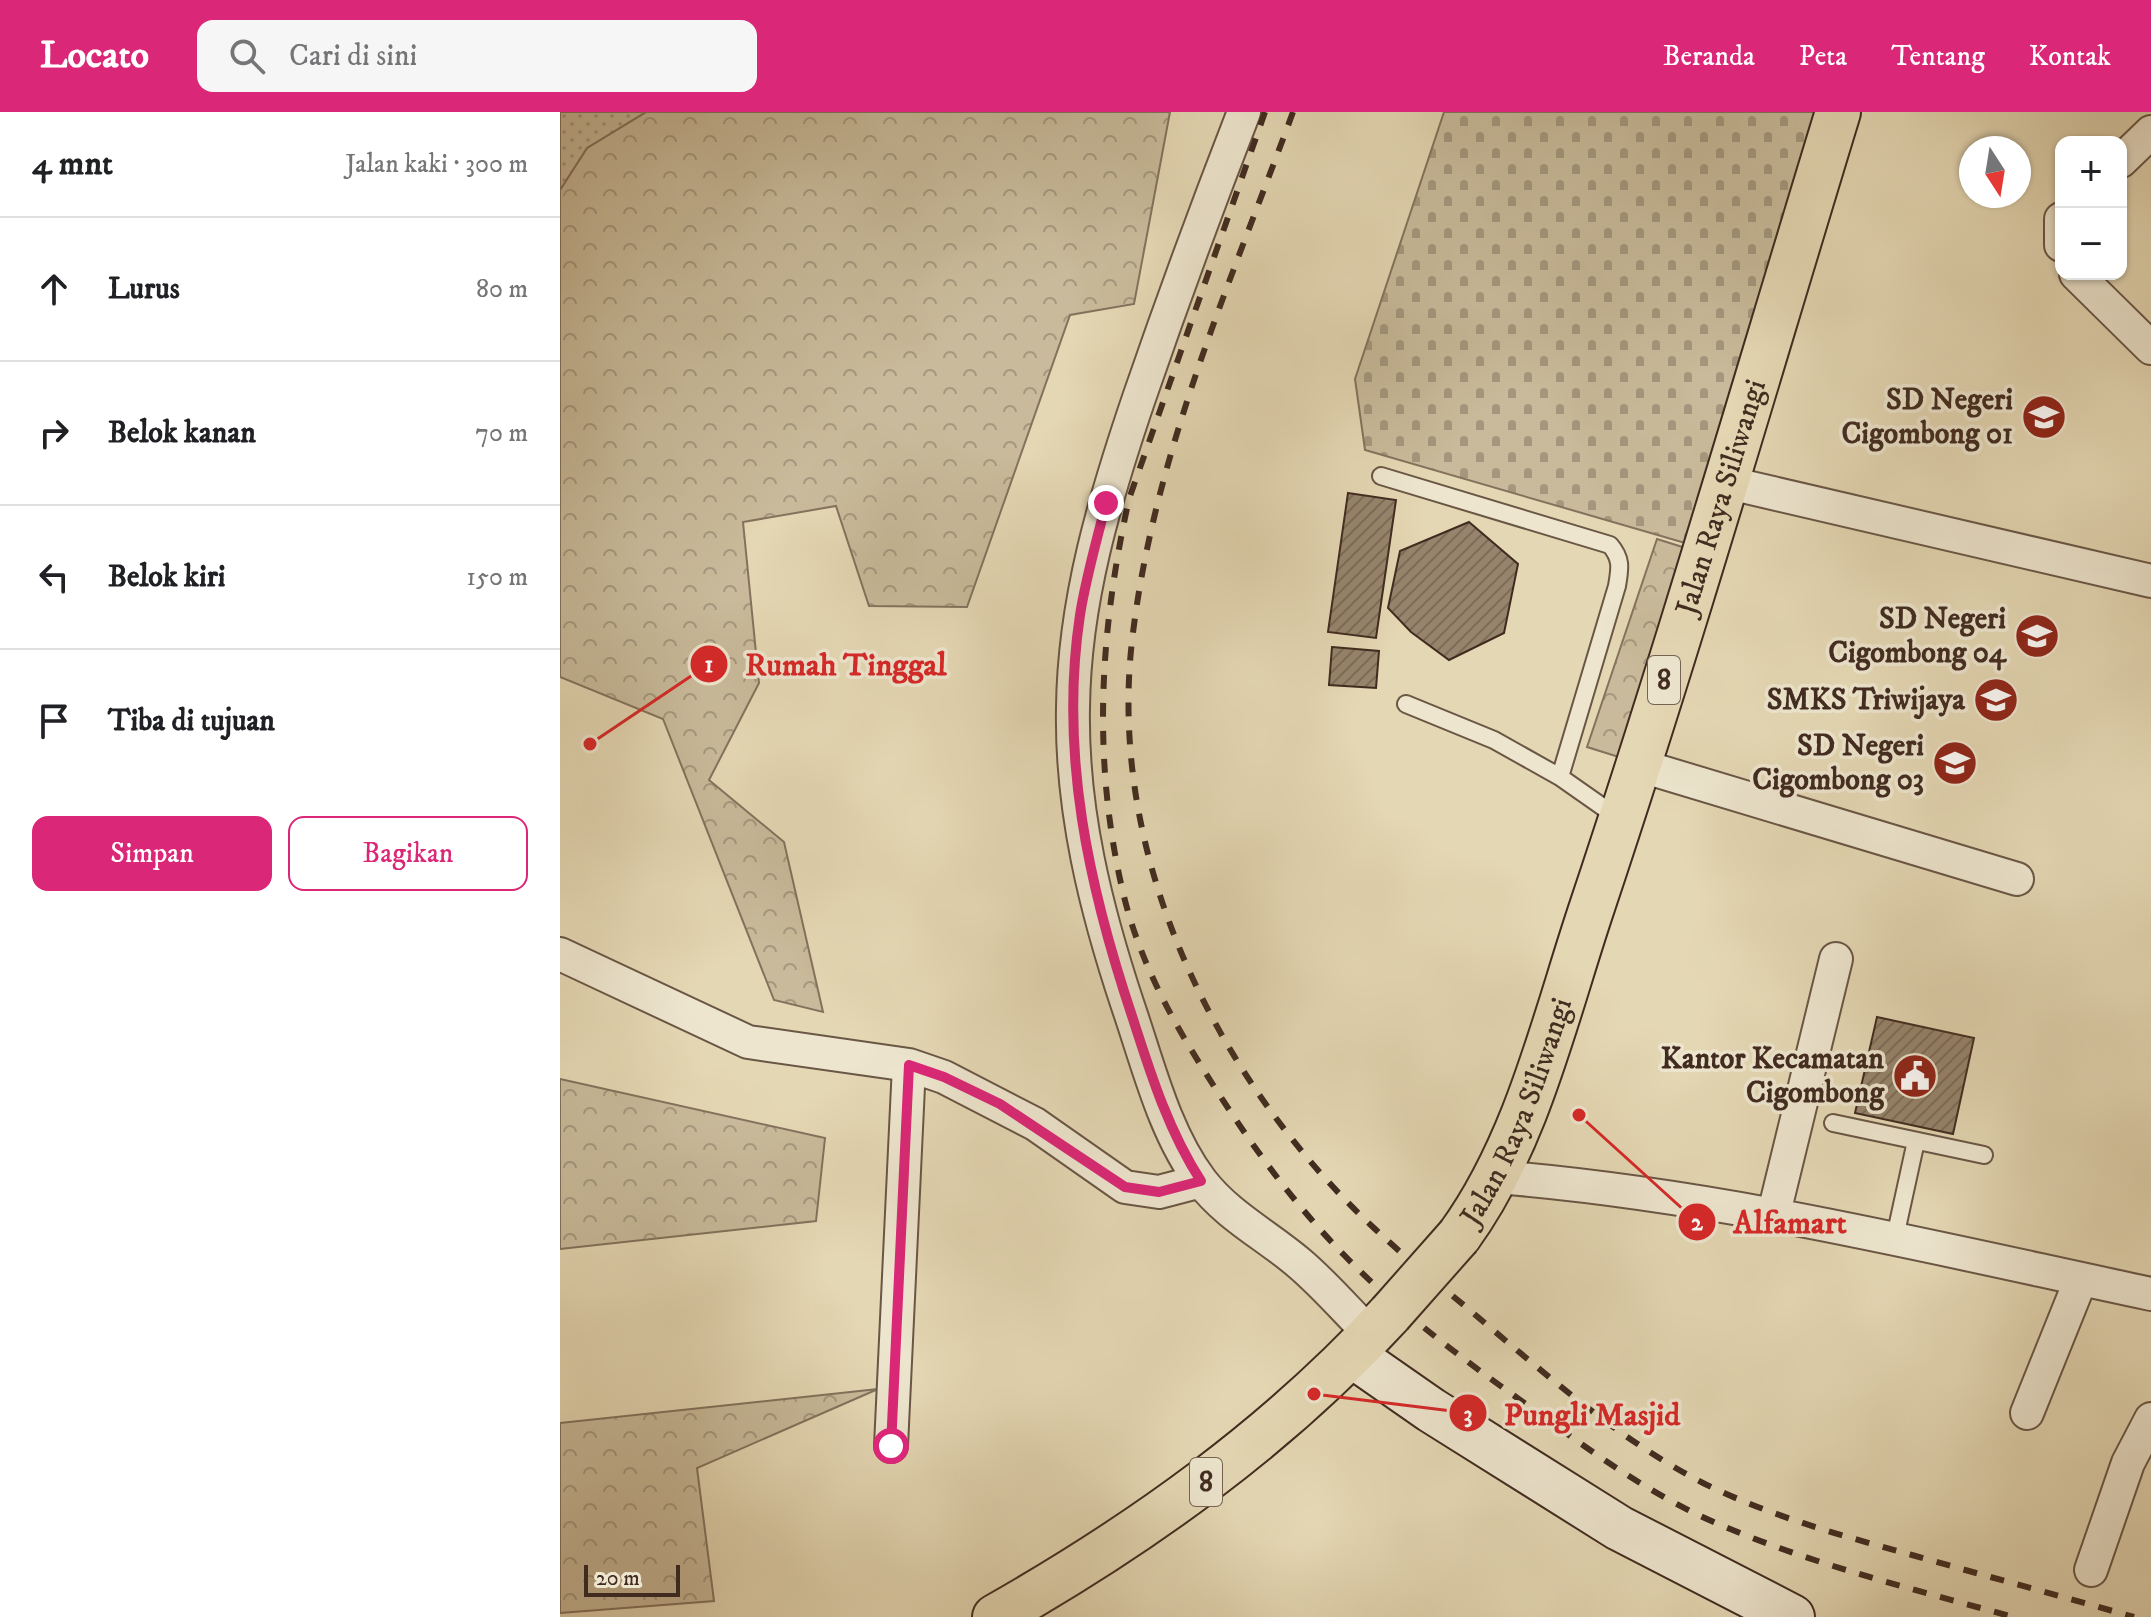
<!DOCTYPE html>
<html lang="id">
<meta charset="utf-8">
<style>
:root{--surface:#fff;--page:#f6f6f6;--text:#202124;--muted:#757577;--line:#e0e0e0;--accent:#db2777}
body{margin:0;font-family:"IM FELL DW Pica",serif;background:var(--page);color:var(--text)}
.controls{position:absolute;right:24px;top:24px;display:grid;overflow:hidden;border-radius:16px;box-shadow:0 2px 6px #0004}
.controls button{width:72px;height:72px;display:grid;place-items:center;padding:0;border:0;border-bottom:2px solid var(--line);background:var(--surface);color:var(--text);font:40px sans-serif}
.compass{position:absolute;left:1399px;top:24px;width:72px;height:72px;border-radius:50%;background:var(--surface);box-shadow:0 2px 6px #0004;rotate:168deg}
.scale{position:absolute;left:24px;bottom:20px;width:96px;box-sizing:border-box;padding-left:8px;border:4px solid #412b20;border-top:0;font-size:22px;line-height:28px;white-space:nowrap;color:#412b20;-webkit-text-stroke:6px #ede5ce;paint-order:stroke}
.stop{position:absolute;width:24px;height:24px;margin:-18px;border:6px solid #db2777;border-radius:50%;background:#fff}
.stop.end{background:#db2777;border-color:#fff;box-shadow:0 2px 8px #0008}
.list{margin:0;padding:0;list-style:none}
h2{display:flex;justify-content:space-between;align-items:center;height:104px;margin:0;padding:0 32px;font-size:34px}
h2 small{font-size:26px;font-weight:400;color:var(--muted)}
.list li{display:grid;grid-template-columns:52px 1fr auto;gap:24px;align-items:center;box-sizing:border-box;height:144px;padding:0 32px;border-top:2px solid var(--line)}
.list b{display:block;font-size:30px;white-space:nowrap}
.list em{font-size:26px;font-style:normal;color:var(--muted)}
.actions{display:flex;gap:16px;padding:24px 32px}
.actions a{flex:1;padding:18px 0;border:2px solid var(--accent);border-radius:16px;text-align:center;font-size:28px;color:var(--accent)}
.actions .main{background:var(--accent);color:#fff}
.icon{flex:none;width:44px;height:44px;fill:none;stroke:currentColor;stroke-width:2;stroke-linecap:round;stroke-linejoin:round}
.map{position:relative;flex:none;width:1591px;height:1505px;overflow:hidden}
header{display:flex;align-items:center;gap:48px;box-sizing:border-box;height:112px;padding:0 40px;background:var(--accent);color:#fff}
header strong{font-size:38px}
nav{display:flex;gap:44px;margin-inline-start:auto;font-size:28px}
.search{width:560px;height:72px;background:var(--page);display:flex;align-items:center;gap:20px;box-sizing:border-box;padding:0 28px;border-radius:16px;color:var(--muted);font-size:30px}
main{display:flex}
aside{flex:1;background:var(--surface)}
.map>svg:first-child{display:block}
</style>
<header>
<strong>Locato</strong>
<div class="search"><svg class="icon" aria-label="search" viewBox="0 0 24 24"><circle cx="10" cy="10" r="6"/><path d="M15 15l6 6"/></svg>Cari di sini</div>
<nav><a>Beranda</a><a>Peta</a><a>Tentang</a><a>Kontak</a></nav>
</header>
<main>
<aside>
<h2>4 mnt<small>Jalan kaki · 300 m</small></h2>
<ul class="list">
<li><svg class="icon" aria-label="ahead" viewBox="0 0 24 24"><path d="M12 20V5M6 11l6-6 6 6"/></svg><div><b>Lurus</b></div><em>80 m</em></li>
<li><svg class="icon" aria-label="right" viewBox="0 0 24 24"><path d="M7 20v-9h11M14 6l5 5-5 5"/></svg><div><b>Belok kanan</b></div><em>70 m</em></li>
<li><svg class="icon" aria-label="left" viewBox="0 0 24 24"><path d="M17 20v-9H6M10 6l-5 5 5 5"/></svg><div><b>Belok kiri</b></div><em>150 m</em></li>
<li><svg class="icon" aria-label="arrive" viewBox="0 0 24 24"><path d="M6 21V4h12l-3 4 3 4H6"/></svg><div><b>Tiba di tujuan</b></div></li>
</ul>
<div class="actions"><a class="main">Simpan</a><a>Bagikan</a></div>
</aside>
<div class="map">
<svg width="1591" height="1505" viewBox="0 0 1591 1505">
<defs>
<pattern id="forest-crowns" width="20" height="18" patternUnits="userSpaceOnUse" patternTransform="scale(2)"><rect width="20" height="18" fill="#c8ba9a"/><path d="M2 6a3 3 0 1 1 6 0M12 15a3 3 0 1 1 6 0" fill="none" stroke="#a4977d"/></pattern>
<pattern id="cemetery-stones" width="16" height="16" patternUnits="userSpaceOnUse" patternTransform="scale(2)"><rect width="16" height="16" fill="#c8ba9a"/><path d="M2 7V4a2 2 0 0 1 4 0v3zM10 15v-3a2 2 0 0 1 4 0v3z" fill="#a4977d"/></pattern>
<pattern id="park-dots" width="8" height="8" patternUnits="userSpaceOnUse" patternTransform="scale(2)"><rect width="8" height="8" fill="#c8ba9a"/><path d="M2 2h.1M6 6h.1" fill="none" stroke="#a4977d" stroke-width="1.8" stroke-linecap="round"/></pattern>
<pattern id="building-hatch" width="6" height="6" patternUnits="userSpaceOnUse" patternTransform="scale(2)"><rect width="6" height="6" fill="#96846c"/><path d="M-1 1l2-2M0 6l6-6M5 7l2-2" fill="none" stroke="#7c6c58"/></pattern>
</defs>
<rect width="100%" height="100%" fill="#e4d7b3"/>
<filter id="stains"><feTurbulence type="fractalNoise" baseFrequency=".0025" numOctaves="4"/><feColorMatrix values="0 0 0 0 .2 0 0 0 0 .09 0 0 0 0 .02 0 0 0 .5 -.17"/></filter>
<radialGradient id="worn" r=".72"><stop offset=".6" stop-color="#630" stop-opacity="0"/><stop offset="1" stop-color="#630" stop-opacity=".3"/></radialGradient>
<path fill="url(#forest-crowns)" stroke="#84725d" stroke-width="2" d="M86 0H610L574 192 510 203 407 495 309 494 276 394 183 410 199 571 149 668 224 730 263 900 214 888 103 607 0 565V78L27 36Z
M1097 427 1132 438 1062 646 1027 635Z
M0 967 265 1026 256 1109 0 1137Z
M318 1277 137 1356 154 1489 0 1501V1311Z"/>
<path fill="url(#cemetery-stones)" stroke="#84725d" stroke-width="2" d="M884 0H1271L1132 433 805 338 795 267Z"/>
<path fill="url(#park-dots)" stroke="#84725d" stroke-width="2" d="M0 0H86L27 36 0 78Z"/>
<path fill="url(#building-hatch)" stroke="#412b20" stroke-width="2" d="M788 381 836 388 816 526 768 520Z
M909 410 958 452 944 521 889 548 851 520 828 496 840 439Z
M772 535 819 539 816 576 769 573Z
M1317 905 1414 926 1393 1022 1295 1001Z"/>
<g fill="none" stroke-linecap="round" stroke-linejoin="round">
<g stroke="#6a5645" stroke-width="20">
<path id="service" d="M821 364 1050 433C1062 447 1060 456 1057 474L1000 665
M846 592 934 628 1000 665 1060 707
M1273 1011 1424 1043
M1335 1125 1356 1029"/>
</g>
<g stroke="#6a5645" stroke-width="36">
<path id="minor" d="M684 0C647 95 612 190 579 286 545 386 514 489 513 596 511 698 536 798 568 894 588 952 604 1020 641 1069 668 1104 706 1123 739 1151 765 1173 787 1199 811 1223
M1561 49 1591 20
M1501 107V133
M1516 162 1591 236
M1165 370 1591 469
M1078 653 1457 767
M0 842 188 930 349 953 384 965 475 1012 565 1075 599 1080 641 1069
M937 1065C1160 1083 1374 1136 1591 1182
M1214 1101 1276 847
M1467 1301 1521 1167
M331 1334 349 953
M1531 1458 1568 1351 1591 1307"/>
</g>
<g stroke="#412b20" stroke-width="48">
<path id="secondary" d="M792 1243 871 1298 1059 1416 1232 1505"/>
</g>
<g stroke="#412b20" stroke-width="48">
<g id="trunk">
<path id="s1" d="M899 1124C968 1029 995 905 1032 795 1120 532 1197 265 1278 0"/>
<path d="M435 1505C581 1422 716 1326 830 1202"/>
</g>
</g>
<use href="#service" stroke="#ede5ce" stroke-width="16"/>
<use href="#minor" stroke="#ede5ce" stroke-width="32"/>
<use href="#secondary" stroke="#ede5ce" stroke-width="44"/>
<use href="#trunk" stroke="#e4d7b3" stroke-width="44"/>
<path stroke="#412b20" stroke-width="6" stroke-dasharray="14 14" stroke-linecap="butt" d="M705 0 569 387C540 518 532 645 562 776 576 839 606 898 640 952 682 1020 728 1086 785 1144 844 1205 915 1256 984 1305 1036 1343 1088 1380 1147 1407 1245 1451 1350 1476 1453 1505
M733 0C670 172 593 345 572 529 547 747 658 971 815 1117 850 1150 889 1180 926 1212 996 1271 1063 1330 1145 1372 1210 1404 1283 1424 1352 1443 1426 1464 1500 1484 1574 1505"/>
<g stroke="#412b20" stroke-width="48" stroke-linecap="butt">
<path id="trunk-bridge" d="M830 1202 899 1124"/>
</g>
<use href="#trunk-bridge" stroke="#e4d7b3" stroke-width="44"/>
</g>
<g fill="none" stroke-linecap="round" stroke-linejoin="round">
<path stroke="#db2777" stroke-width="10" d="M331 1334 349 953 384 965 440 992 565 1075 599 1080 641 1069C609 1020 591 963 573 907 529 776 499 642 520 503 526 465 537 428 546 391"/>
</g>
<defs>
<g id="school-disc" transform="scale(2.3)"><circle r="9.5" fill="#8f2418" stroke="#ede5ce"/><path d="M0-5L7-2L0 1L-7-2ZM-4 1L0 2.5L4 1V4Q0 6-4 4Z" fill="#fff"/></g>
<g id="civic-disc" transform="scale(2.3)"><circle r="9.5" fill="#8f2418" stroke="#ede5ce"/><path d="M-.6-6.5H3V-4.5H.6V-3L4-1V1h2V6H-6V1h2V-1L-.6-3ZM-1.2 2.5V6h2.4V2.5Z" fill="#fff"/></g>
</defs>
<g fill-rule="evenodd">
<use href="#school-disc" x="1484" y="305"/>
<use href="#school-disc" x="1477" y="524"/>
<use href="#school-disc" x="1436" y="588"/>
<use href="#school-disc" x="1395" y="651"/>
<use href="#civic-disc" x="1355" y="964"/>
</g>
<g text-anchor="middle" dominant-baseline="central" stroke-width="7" stroke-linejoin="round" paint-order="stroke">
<g fill="#ede5ce" stroke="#756354" stroke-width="2">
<rect x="1088" y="544" width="32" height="48" rx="6"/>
<rect x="630" y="1346" width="32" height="48" rx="6"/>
</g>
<g font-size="28" font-weight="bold" fill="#412b20">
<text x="1104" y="568">8</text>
<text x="646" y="1370">8</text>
</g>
<g font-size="30" font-weight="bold" fill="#412b20" stroke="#ede5ce" text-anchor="end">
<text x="1453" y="288">SD Negeri<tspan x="1453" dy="34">Cigombong 01</tspan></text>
<text x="1446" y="507">SD Negeri<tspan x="1446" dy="34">Cigombong 04</tspan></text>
<text x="1405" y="588">SMKS Triwijaya</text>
<text x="1364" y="634">SD Negeri<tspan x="1364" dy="34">Cigombong 03</tspan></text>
<text x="1324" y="947">Kantor Kecamatan<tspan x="1324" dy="34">Cigombong</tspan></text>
</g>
<g font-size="30" fill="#412b20" stroke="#ede5ce">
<text stroke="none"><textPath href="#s1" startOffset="786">Jalan Raya Siliwangi</textPath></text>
<text stroke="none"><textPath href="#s1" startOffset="138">Jalan Raya Siliwangi</textPath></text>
</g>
</g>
<path fill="none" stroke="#d62828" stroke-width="3" d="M30 632L149 552M1019 1003L1137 1110M754 1282L908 1301"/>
<g fill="#d62828" stroke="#ede5ce" stroke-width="3">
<circle cx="30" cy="632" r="8"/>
<circle cx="1019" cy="1003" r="8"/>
<circle cx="754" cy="1282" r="8"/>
<circle cx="149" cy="552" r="20"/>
<circle cx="1137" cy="1110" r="20"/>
<circle cx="908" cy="1301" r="20"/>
</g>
<g font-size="24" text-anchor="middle" font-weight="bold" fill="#fff">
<text x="149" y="560">1</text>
<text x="1137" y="1118">2</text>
<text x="908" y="1310">3</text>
</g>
<g font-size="32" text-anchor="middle" font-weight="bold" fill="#d62828" stroke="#ede5ce" stroke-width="7" stroke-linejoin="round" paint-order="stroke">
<text x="286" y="563">Rumah Tinggal</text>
<text x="1230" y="1121">Alfamart</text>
<text x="1032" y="1313">Pungli Masjid</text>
</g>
<rect width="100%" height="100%" filter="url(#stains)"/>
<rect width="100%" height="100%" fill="url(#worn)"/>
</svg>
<div class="controls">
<button>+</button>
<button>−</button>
</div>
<svg class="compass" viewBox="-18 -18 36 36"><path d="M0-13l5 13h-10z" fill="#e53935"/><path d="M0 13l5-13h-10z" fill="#757577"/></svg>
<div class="scale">20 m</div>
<div class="stop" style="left:331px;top:1334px"></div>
<div class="stop end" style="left:546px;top:391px"></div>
</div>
</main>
